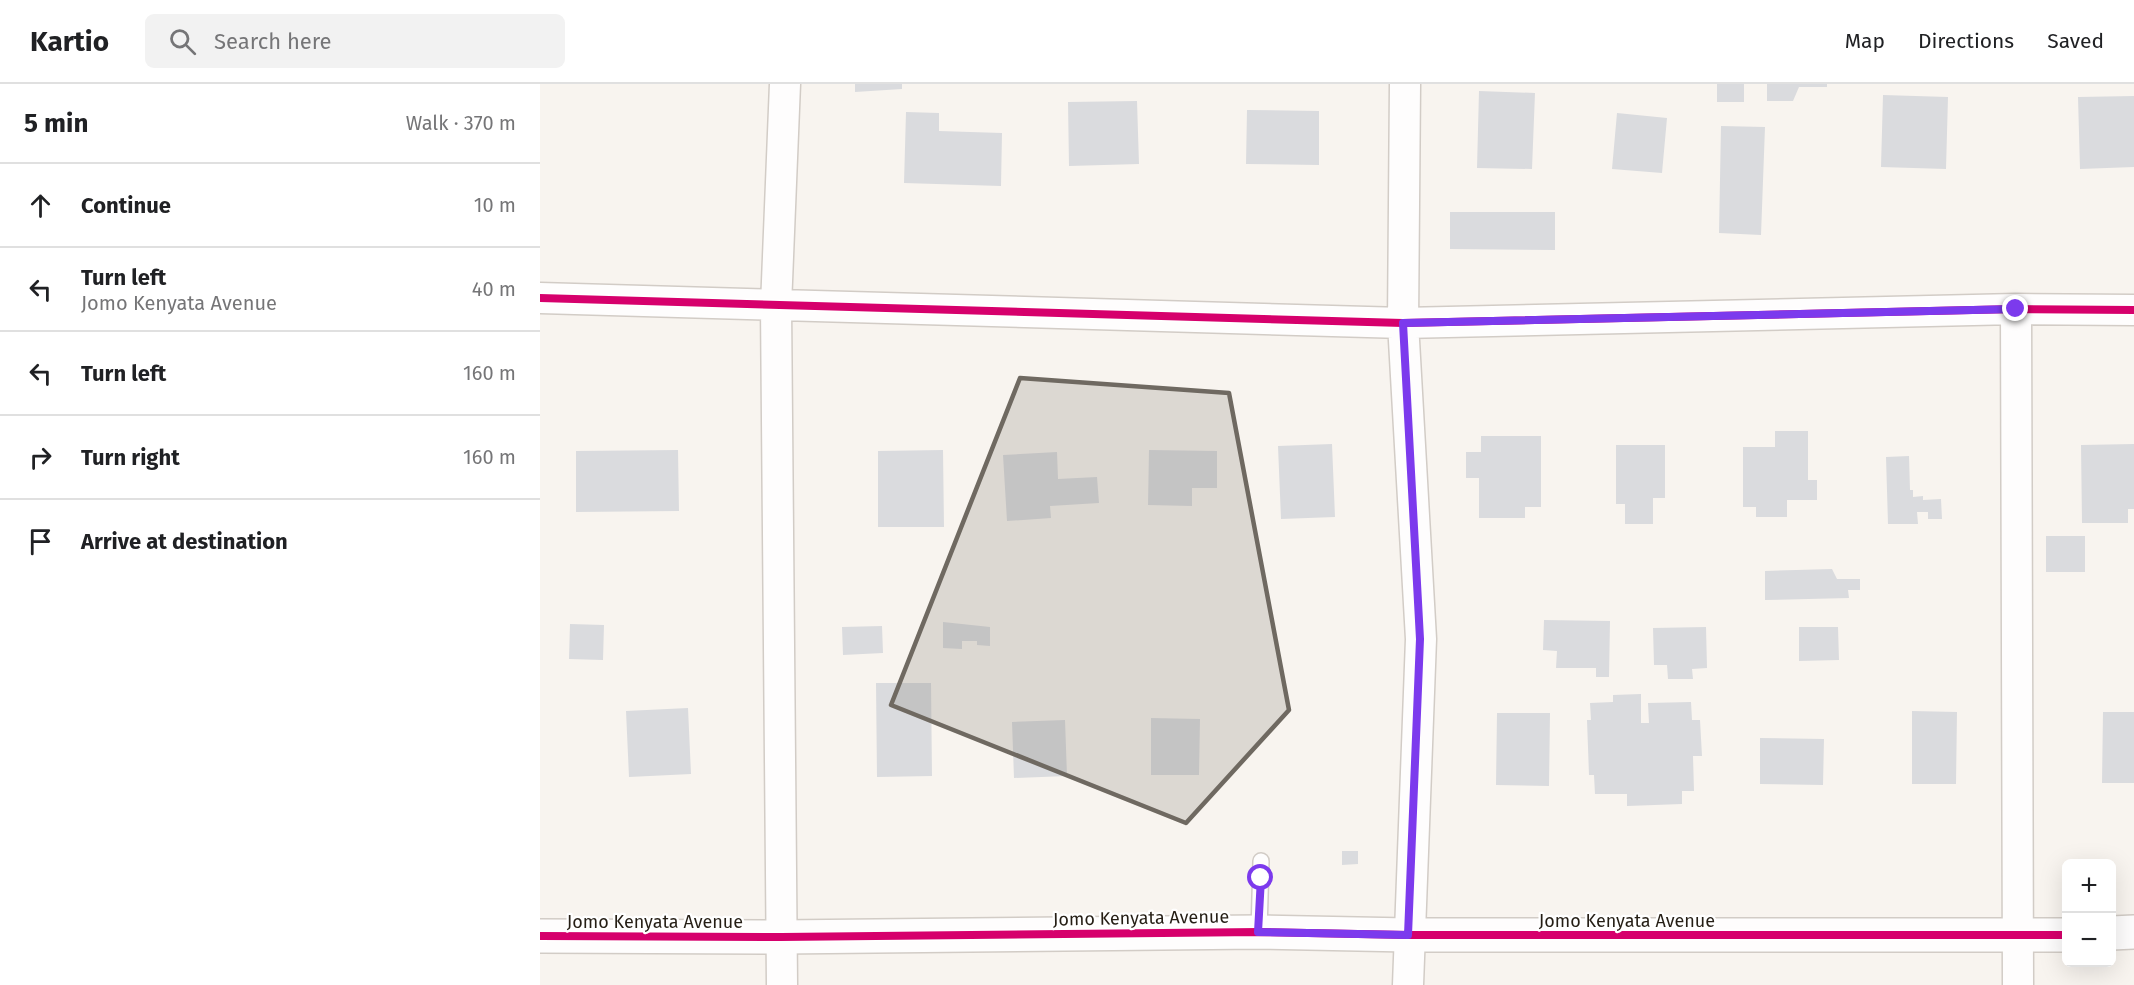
<!DOCTYPE html>
<meta charset="utf-8">
<style>
:root{--surface:#fff;--page:#f2f2f2;--text:#202124;--muted:#757577;--line:#e0e0e0}
body{margin:0;font-family:"Fira Sans",sans-serif;background:var(--page);color:var(--text)}
.controls{position:absolute;right:18px;bottom:18px;display:grid;overflow:hidden;border-radius:9px;box-shadow:0 6px 24px #0002}
.controls button{width:54px;height:54px;display:grid;place-items:center;padding:0;border:0;border-bottom:2px solid var(--line);background:var(--surface);color:var(--text);font:30px sans-serif}
.stop{position:absolute;width:18px;height:18px;margin:-14px;border:4px solid #7c3aed;border-radius:50%;background:#fff}
.stop.end{background:#7c3aed;border-color:#fff;box-shadow:0 2px 6px #0008}
.list{margin:0;padding:0;list-style:none}
h2{display:flex;justify-content:space-between;align-items:center;height:78px;margin:0;padding:0 24px;font-size:26px}
h2 small{font-size:20px;font-weight:400;color:var(--muted)}
.list li{display:grid;grid-template-columns:39px 1fr auto;gap:18px;align-items:center;box-sizing:border-box;height:84px;padding:0 24px;border-top:2px solid var(--line)}
.list b{display:block;font-size:22px;white-space:nowrap}
.list p{margin:0;font-size:20px;white-space:nowrap;color:var(--muted)}
.list em{font-size:20px;font-style:normal;color:var(--muted)}
.icon{flex:none;width:33px;height:33px;fill:none;stroke:currentColor;stroke-width:2;stroke-linecap:round;stroke-linejoin:round}
.map{position:relative;flex:none;width:1594px;height:901px;overflow:hidden}
header{display:flex;align-items:center;gap:36px;box-sizing:border-box;height:84px;padding:0 30px;background:var(--surface);border-bottom:2px solid var(--line)}
header strong{font-size:28px}
nav{display:flex;gap:33px;margin-inline-start:auto;font-size:21px}
.search{width:420px;height:54px;background:var(--page);display:flex;align-items:center;gap:15px;box-sizing:border-box;padding:0 21px;border-radius:9px;color:var(--muted);font-size:22px}
main{display:flex}
aside{flex:1;background:var(--surface)}
.map>svg:first-child{display:block}
</style>
<header>
<strong>Kartio</strong>
<div class="search"><svg class="icon" aria-label="search" viewBox="0 0 24 24"><circle cx="10" cy="10" r="6"/><path d="M15 15l6 6"/></svg>Search here</div>
<nav><a>Map</a><a>Directions</a><a>Saved</a></nav>
</header>
<main>
<aside>
<h2>5 min<small>Walk · 370 m</small></h2>
<ul class="list">
<li><svg class="icon" aria-label="ahead" viewBox="0 0 24 24"><path d="M12 20V5M6 11l6-6 6 6"/></svg><div><b>Continue</b></div><em>10 m</em></li>
<li><svg class="icon" aria-label="left" viewBox="0 0 24 24"><path d="M17 20v-9H6M10 6l-5 5 5 5"/></svg><div><b>Turn left</b><p>Jomo Kenyata Avenue</p></div><em>40 m</em></li>
<li><svg class="icon" aria-label="left" viewBox="0 0 24 24"><path d="M17 20v-9H6M10 6l-5 5 5 5"/></svg><div><b>Turn left</b></div><em>160 m</em></li>
<li><svg class="icon" aria-label="right" viewBox="0 0 24 24"><path d="M7 20v-9h11M14 6l5 5-5 5"/></svg><div><b>Turn right</b></div><em>160 m</em></li>
<li><svg class="icon" aria-label="arrive" viewBox="0 0 24 24"><path d="M6 21V4h12l-3 4 3 4H6"/></svg><div><b>Arrive at destination</b></div></li>
</ul>
</aside>
<div class="map">
<svg width="1594" height="901" viewBox="0 0 1594 901">
<rect width="100%" height="100%" fill="#f8f4ef"/>
<path fill="#dadbde" d="M315 0H362V5L315 8Z
M1177 0H1204V18H1177Z
M1227 0H1287V3H1259L1253 17H1227Z
M939 7 995 9 992 85 937 84Z
M1343 11 1408 13 1406 85 1341 83Z
M1594 12V83L1540 85 1538 13Z
M597 17 599 80 529 82 528 18Z
M707 26 779 27V81L706 80Z
M366 28 399 29V47L462 49 461 102 364 99Z
M1077 29 1127 34 1122 89 1072 85Z
M1181 42 1225 43 1221 151 1179 149Z
M910 128H1015V166L910 165Z
M1235 347H1268V396H1277V416H1247V433H1216V423H1203V363H1235Z
M941 352H1001V423H985V434H939V394H926V368H941Z
M792 360 795 433 741 435 738 362Z
M1594 360V425H1588V439H1542L1541 361Z
M1076 361H1125V414H1113V440H1085V420H1076Z
M138 366 139 427 36 428V367Z
M403 366 404 443H338V367Z
M609 366 677 367V404H652V422L608 421Z
M517 368 518 395 557 393 559 419 510 422 511 434 467 437 463 371Z
M1369 372 1370 406H1373V413L1383 412V416L1401 415 1402 435H1388V428H1377L1378 440H1348L1346 373Z
M1506 452H1545V488H1506Z
M1292 485 1297 495H1320V506H1308L1309 514 1225 516V487Z
M1004 536 1070 537 1069 593H1056V584H1016L1017 567 1003 566Z
M403 538 450 543V562L437 561V557H422V565L403 564Z
M30 540 64 541 63 576 29 575Z
M342 542 343 569 303 571 302 543Z
M1166 543 1167 584 1152 585 1153 595H1128L1127 581H1114L1113 544Z
M1259 543H1298L1299 576 1259 577Z
M336 599H391L392 692 337 693Z
M1101 610V639H1109L1108 619 1151 618 1152 636H1160L1162 672H1153L1154 707H1142V720L1087 722V710H1055L1054 691H1049L1047 636H1051L1050 619 1073 618V611Z
M148 624 151 690 89 693 86 627Z
M1372 627 1417 628 1416 700H1372Z
M1563 628H1594V699H1562Z
M957 629H1010L1009 702 956 701Z
M611 634 660 635 659 691H611Z
M525 636 527 692 474 694 472 638Z
M1220 654 1284 655 1283 701 1220 700Z
M802 767H818V780L802 781Z"/>
<g fill="none" stroke-linecap="round" stroke-linejoin="round">
<g stroke="#d2ccc6" stroke-width="18">
<path id="service" d="M719 848 721 777"/>
</g>
<g stroke="#d2ccc6" stroke-width="33">
<path id="minor" d="M865 0 863 239 881 555 868 901
M0 214 863 239 1476 225 1594 226
M1476 225 1478 901
M242 901 236 222 245 0"/>
</g>
<g stroke="#d2ccc6" stroke-width="36">
<path id="tertiary" d="M1572 849 1594 848
M0 852 241 853 719 848 868 851H1526"/>
</g>
<use href="#service" stroke="#fefdfd" stroke-width="15"/>
<use href="#minor" stroke="#fefdfd" stroke-width="30"/>
<use href="#tertiary" stroke="#fefdfd" stroke-width="33"/>
<g stroke="#fff" stroke-width="11">
<path id="cycleway" d="M0 214 863 239 1476 225 1594 226
M0 852 241 853 719 848 868 851H1526"/>
</g>
<use href="#cycleway" stroke="#d6006c" stroke-width="8"/>
</g>
<g fill="none" stroke-linecap="round" stroke-linejoin="round">
<path stroke="#7c3aed" stroke-width="8" d="M721 794 718 848 868 851 880 555 863 239 1476 225"/>
</g>
<path fill="#6f6961" fill-opacity="0.2" stroke="#6f6961" stroke-width="4.5" stroke-linejoin="round" d="M480 294 689 309 749 626 646 739 351 621Z"/>
<g text-anchor="middle" dominant-baseline="central" stroke-width="4.5" stroke-linejoin="round" paint-order="stroke">
<g font-size="18" fill="#251e15" stroke="#fff">
<text transform="translate(601 834) rotate(-1)">Jomo Kenyata Avenue</text>
<text x="1087" y="837">Jomo Kenyata Avenue</text>
<text x="115" y="838">Jomo Kenyata Avenue</text>
</g>
</g>
</svg>
<div class="controls">
<button>+</button>
<button>−</button>
</div>
<div class="stop" style="left:721px;top:794px"></div>
<div class="stop end" style="left:1476px;top:225px"></div>
</div>
</main>
